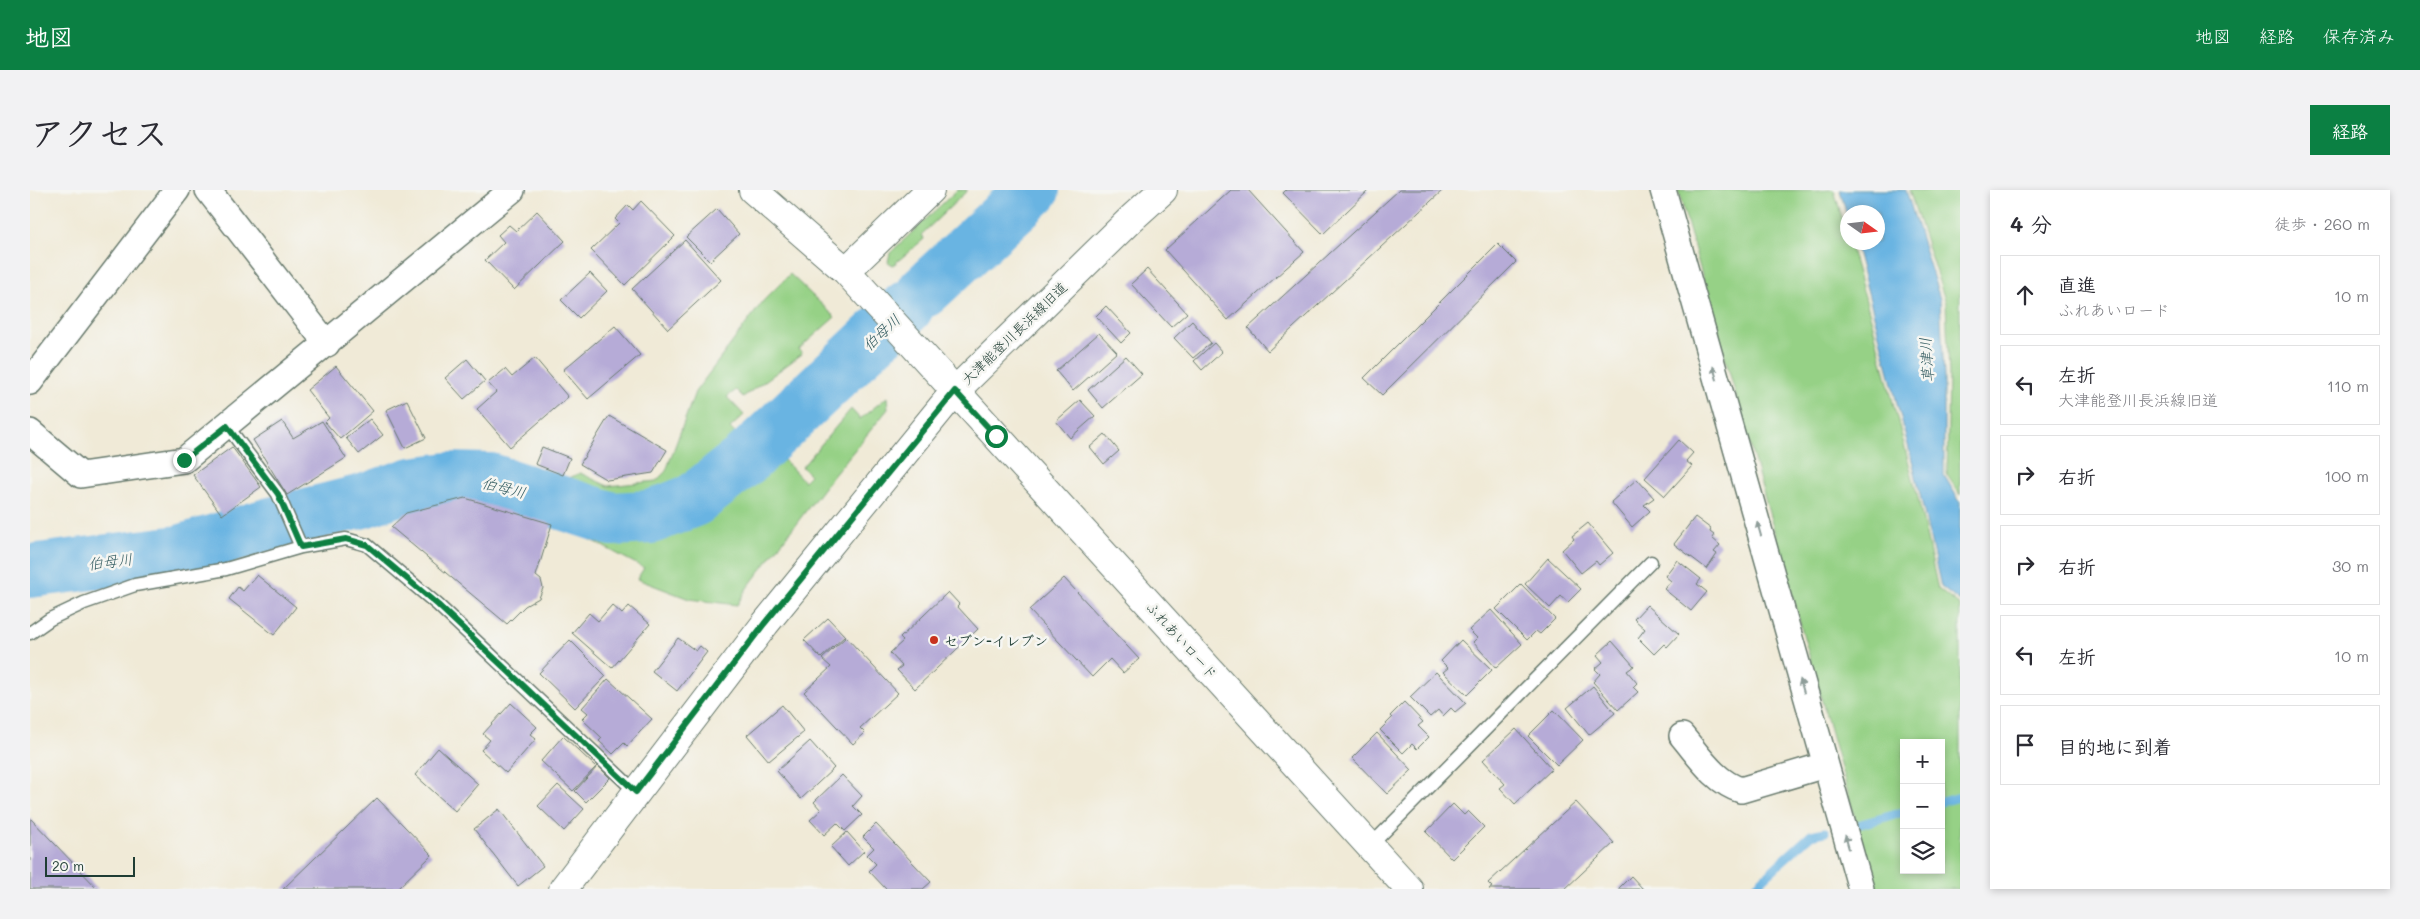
<!DOCTYPE html>
<html lang="ja">
<meta charset="utf-8">
<style>
:root{--surface:#fff;--page:#f2f2f3;--text:#2b2b33;--muted:#7c7c81;--line:#e1e1e2;--accent:#0b8043}
body{margin:0;font-family:Mali,"Klee One",sans-serif;background:var(--page);color:var(--text)}
.controls{position:absolute;right:15px;bottom:15px;display:grid;overflow:hidden;border-radius:0px;box-shadow:0 2px 8px #0003}
.controls button{width:45px;height:45px;display:grid;place-items:center;padding:0;border:0;border-bottom:1px solid var(--line);background:var(--surface);color:var(--text);font:25px sans-serif}
.compass{position:absolute;left:1810px;top:15px;width:45px;height:45px;border-radius:50%;background:var(--surface);box-shadow:0 2px 8px #0003;rotate:104deg}
.scale{position:absolute;left:15px;bottom:12px;width:90px;box-sizing:border-box;padding-left:5px;border:2px solid #1f3d34;border-top:0;font-size:14px;line-height:18px;white-space:nowrap;color:#1f3d34;-webkit-text-stroke:4px #f6f6f2;paint-order:stroke}
.stop{position:absolute;width:15px;height:15px;margin:-11px;border:4px solid #0b8043;border-radius:50%;background:#fff}
.stop.end{background:#0b8043;border-color:#fff;box-shadow:0 1px 5px #0008}
.list{margin:0;padding:0;list-style:none}
h2{display:flex;justify-content:space-between;align-items:center;height:65px;margin:0;padding:0 20px;font-size:21px}
h2 small{font-size:16px;font-weight:400;color:var(--muted)}
.list li{display:grid;grid-template-columns:32px 1fr auto;gap:15px;align-items:center;box-sizing:border-box;height:80px;margin:0 10px 10px;padding:0 10px;border:1px solid var(--line);border-radius:0px}
.list b{display:block;font-size:19px;white-space:nowrap}
.list p{margin:0;font-size:16px;white-space:nowrap;color:var(--muted)}
.list em{font-size:16px;font-style:normal;color:var(--muted)}
.icon{flex:none;width:28px;height:28px;fill:none;stroke:currentColor;stroke-width:2;stroke-linecap:round;stroke-linejoin:round}
.map{position:relative;flex:none;width:1930px;height:699px;overflow:hidden;border-radius:0px}
header{display:flex;align-items:center;gap:30px;box-sizing:border-box;height:70px;padding:0 25px;background:var(--accent);color:#fff}
header strong{font-size:24px}
nav{display:flex;gap:28px;margin-inline-start:auto;font-size:18px}
.intro{display:flex;align-items:center;justify-content:space-between;box-sizing:border-box;height:120px;padding:0 30px}
h1{margin:0;font-size:35px}
.button{padding:12px 22px;border-radius:0px;background:var(--accent);color:#fff;font-size:18px;font-weight:700}
main{display:flex;gap:30px;padding:0 30px}
aside{flex:1;background:var(--surface);border-radius:0px;box-shadow:0 2px 8px #0003}
.map>svg:first-child{display:block}
</style>
<header>
<strong>地図</strong>
<nav><a>地図</a><a>経路</a><a>保存済み</a></nav>
</header>
<div class="intro"><h1>アクセス</h1><a class="button">経路</a></div>
<main>
<div class="map">
<svg width="1930" height="699" viewBox="0 0 1930 699">
<rect width="100%" height="100%" fill="#f6f6f2"/>
<filter id="ink" filterUnits="userSpaceOnUse"><feTurbulence type="fractalNoise" baseFrequency=".02" numOctaves="2"/><feDisplacementMap in="SourceGraphic" scale="10" xChannelSelector="R" yChannelSelector="G"/><feConvolveMatrix kernelMatrix="1 2 1 2 8 2 1 2 1" color-interpolation-filters="sRGB"/></filter>
<filter id="wash" filterUnits="userSpaceOnUse"><feTurbulence type="fractalNoise" baseFrequency=".0096" numOctaves="4" result="noise"/><feDisplacementMap in="SourceGraphic" scale="20" xChannelSelector="R" yChannelSelector="G"/><feGaussianBlur stdDeviation="1.12" result="paint"/><feColorMatrix in="noise" values="0 0 0 0 0 0 0 0 0 0 0 0 0 0 0 0 0 1.4 0 .05"/><feComposite in="paint" operator="in"/></filter>
<g filter="url(#wash)">
<rect width="100%" height="100%" fill="#f0ead7"/>
<path fill="#96d186" stroke="#5a875d" fill-rule="evenodd" d="M927 0H938L892 44 894 49 863 75 858 72 860 63Z
M1648 0H1804L1842 132 1888 308 1908 399 1930 416V699H1845ZM1874 553H1911V680H1874Z
M1879 0H1930V305L1917 284 1919 183 1916 113Z
M760 84 805 127 769 159 772 164 713 207 706 200 697 207 714 225 700 238 706 244C672 273 636 312 587 308 570 307 551 298 534 294L535 290 550 283 578 296 626 291 636 281 665 202 734 110Z
M857 207 858 219 795 296 717 398 707 415 659 409 607 389 614 378 561 350C651 364 688 320 751 267L774 291 780 285 772 277 821 219 830 229Z"/>
<path fill="#69b4e2" stroke="#44788b" d="M1810 0H1876L1910 109 1914 187V285L1930 312V412L1911 397 1884 278 1825 53 1848 52V22H1818L1817 26Z"/>
<g fill="none" stroke-linecap="round" stroke-linejoin="round">
<path stroke="#69b4e2" stroke-width="9" d="M1911 612 1930 607
M1831 634 1874 622
M1722 699 1781 645 1795 642"/>
<path stroke="#69b4e2" stroke-width="54" d="M894 101 1003 0
M0 381 149 362 237 335 333 311 382 294 418 289 460 290 582 329 621 327 664 310 716 269 877 117"/>
</g>
<g id="blocks">
<path fill="#b6abd7" d="M1201 0H1218L1274 62 1198 130 1135 60Z
M1256 0H1339L1293 44 1253 3Z
M1369 0H1413L1238 161 1218 138Z
M611 11 645 46 595 95 561 60 589 33 585 29 598 15 603 20Z
M687 19 709 44 680 71 656 47Z
M507 21 535 51 484 100 455 70 474 52 468 45 479 35 486 41Z
M655 50 691 90 638 139 602 99Z
M1468 54 1486 72 1352 205 1334 188Z
M1117 79 1157 123 1141 137 1101 94Z
M560 83 577 101 549 128 531 110Z
M1076 116 1101 143 1091 153 1066 126Z
M1162 131 1181 153 1163 168 1144 148Z
M585 136 610 165 558 209 533 180Z
M1069 143 1087 162 1043 201 1026 181Z
M1184 153 1192 162 1172 180 1164 171Z
M1096 166 1112 184 1073 218 1058 200Z
M505 168 538 207 480 257 447 219 466 202 458 193 475 179 482 187Z
M437 169 455 191 434 209 415 188Z
M306 176 343 221 310 249 295 232 299 228 277 200Z
M377 210 396 248 375 258 356 220Z
M1050 210 1065 226 1040 248 1026 231Z
M579 226 637 260 623 283 577 290 550 274Z
M340 229 353 245 329 264 316 248Z
M252 231 263 248 292 231 316 268 257 305 223 250Z
M1075 244 1089 261 1074 274 1060 257Z
M1649 250 1663 263 1656 271 1662 276 1635 306 1615 288Z
M202 257 231 297 192 325 163 285Z
M512 257 540 268 533 285 505 274Z
M1607 289 1624 308 1614 315 1620 321 1602 337 1581 312Z
M435 308 522 334 506 386 511 390 513 398 509 408 495 416 477 434 361 337 376 323Z
M1665 327 1681 339 1680 342 1684 345 1682 348 1690 355 1684 362 1687 364 1677 379 1644 354Z
M1558 333 1583 363 1569 375 1566 371 1551 383 1532 360 1544 349 1542 346Z
M1518 368 1551 399 1538 412 1531 406 1520 418 1495 394Z
M1647 370 1671 389 1667 394 1677 402 1661 421 1634 399 1641 391 1635 386Z
M227 385 266 417 244 445 199 409 208 397 213 401Z
M1034 388 1109 469 1093 483 1080 469 1062 487 999 420Z
M1491 394 1525 429 1510 444 1506 441 1497 450 1466 419Z
M918 402 929 414 927 416 948 439 885 499 867 480 872 476 860 463 873 451 870 448Z
M582 415 592 424 599 416 620 434 582 478 542 443 559 423 568 431Z
M1617 415 1649 444 1637 457 1634 454 1624 464 1608 448 1615 439 1604 429Z
M1461 420 1492 454 1466 478 1443 452 1447 448 1439 440Z
M798 428 815 446 791 468 774 450Z
M816 447 868 503 830 538 835 543 823 554 774 502 801 477 792 469Z
M648 448 666 461 670 456 677 462 647 501 622 481Z
M540 450 576 486 545 518 509 483Z
M1431 450 1462 480 1437 505 1413 482 1418 478 1411 471Z
M1582 451 1604 476 1597 481 1607 493 1603 497 1608 502 1588 520 1563 492 1570 484 1565 479 1573 472 1567 465Z
M1406 482 1436 513 1425 522 1421 518 1413 526 1408 520 1400 527 1380 507Z
M578 489 622 529 597 556 594 553 583 564 569 551 572 548 552 529 558 523 552 518Z
M1563 496 1585 523 1559 545 1537 518Z
M1374 512 1393 532 1388 536 1399 547 1387 559 1382 554 1373 563 1350 540 1362 528 1360 526Z
M481 513 507 537 500 544 506 549 476 583 451 560 460 550 453 544Z
M752 515 774 542 739 571 717 545Z
M1524 520 1553 550 1527 575 1498 546Z
M1486 539 1522 579 1485 614 1470 598 1475 594 1453 570Z
M1347 543 1382 580 1357 604 1322 568Z
M533 546 566 577 543 601 511 571Z
M780 551 804 578 771 609 747 581Z
M408 558 448 594 425 621 385 585Z
M568 576 580 588 556 612 545 601Z
M812 585 832 606 823 616 832 625 815 641 807 633 794 645 780 630 791 620 784 612Z
M528 595 554 619 534 641 508 616Z
M347 608 402 665 367 699H253Z
M1546 612 1584 653 1535 699H1459L1462 697 1458 693Z
M1423 614 1434 625 1438 621 1454 637 1422 669 1396 642Z
M469 619 513 676 488 696 444 639Z
M0 628 68 699H0Z
M846 634 901 692 893 699H856L839 681 846 674 837 665 844 658 833 647Z
M817 642 834 661 818 676 801 657Z
M1601 686 1613 699H1588Z"/>
</g>
</g>
<g filter="url(#ink)">
<use href="#blocks" fill-opacity="0" stroke="#687a6d" stroke-width="1"/>
<g fill="none" stroke-linecap="round" stroke-linejoin="round">
<g stroke="#687a6d" stroke-width="15">
<path id="service" d="M197 236 248 304 271 357
M0 443 20 429 54 413 105 395 196 379 271 357 316 349 337 355 408 415 606 602
M1340 656 1621 372"/>
</g>
<g stroke="#687a6d" stroke-width="28">
<path id="minor" d="M178 0 297 154
M1633 0 1831 699
M0 192 147 0
M0 242 51 285 154 270 482 0
M1652 546C1669 566 1685 592 1711 600L1795 575"/>
</g>
<g stroke="#687a6d" stroke-width="30">
<path id="tertiary" d="M723 0 816 81 1379 699
M816 81 900 0
M533 699 735 434 925 201 1102 28 1133 0"/>
</g>
<use href="#service" stroke="#fff" stroke-width="12"/>
<use href="#minor" stroke="#fff" stroke-width="25"/>
<use href="#tertiary" stroke="#fff" stroke-width="28"/>
</g>
<defs><path id="oneway-solid" d="M-6-.8H1V-3.2L6.5 0L1 3.2V.8H-6Z" transform="scale(1.25)"/></defs>
<g fill="#8f9e9a">
<use href="#oneway-solid" transform="translate(1685 183) rotate(-106)"/>
<use href="#oneway-solid" transform="translate(1729 339) rotate(-106)"/>
<use href="#oneway-solid" transform="translate(1772 496) rotate(-106)"/>
<use href="#oneway-solid" transform="translate(1817 652) rotate(-106)"/>
</g>
</g>
<g fill="none" stroke-linecap="round" stroke-linejoin="round" filter="url(#ink)">
<path stroke="#0b8043" stroke-width="6" d="M154 270 197 236 248 304 271 357 316 349 337 355 408 415 606 602 734 434 925 201 966 246"/>
</g>
<circle fill="#c8321e" stroke="#f6f6f2" stroke-width="2" cx="904" cy="450" r="5"/>
<g text-anchor="middle" dominant-baseline="central" stroke-width="5" stroke-linejoin="round" paint-order="stroke">
<g font-size="14" fill="#1f3d34" stroke="#f6f6f2">
<text transform="translate(984 143) rotate(-44)">大津能登川長浜線旧道</text>
<text transform="translate(1152 450) rotate(48)">ふれあいロード</text>
</g>
<g font-size="14" font-weight="bold" fill="#1f3d34" stroke="#f6f6f2" text-anchor="start">
<text x="914" y="450">セブン-イレブン</text>
</g>
<g font-size="15" font-style="italic" fill="#325b60" stroke="#f6f6f2">
<text transform="translate(851 142) rotate(-43)">伯母川</text>
<text transform="translate(1896 170) rotate(-94)">草津川</text>
<text transform="translate(474 297) rotate(14)">伯母川</text>
<text transform="translate(80 371) rotate(-7)">伯母川</text>
</g>
</g>
</svg>
<div class="controls">
<button>+</button>
<button>−</button>
<button><svg class="icon" aria-label="layers" viewBox="0 0 24 24"><path d="M12 4l9 5-9 5-9-5zM3 14l9 5 9-5"/></svg></button>
</div>
<svg class="compass" viewBox="-18 -18 36 36"><path d="M0-13l5 13h-10z" fill="#e53935"/><path d="M0 13l5-13h-10z" fill="#7c7c81"/></svg>
<div class="scale">20 m</div>
<div class="stop" style="left:966px;top:246px"></div>
<div class="stop end" style="left:154px;top:270px"></div>
</div>
<aside>
<h2>4 分<small>徒歩 · 260 m</small></h2>
<ul class="list">
<li><svg class="icon" aria-label="ahead" viewBox="0 0 24 24"><path d="M12 20V5M6 11l6-6 6 6"/></svg><div><b>直進</b><p>ふれあいロード</p></div><em>10 m</em></li>
<li><svg class="icon" aria-label="left" viewBox="0 0 24 24"><path d="M17 20v-9H6M10 6l-5 5 5 5"/></svg><div><b>左折</b><p>大津能登川長浜線旧道</p></div><em>110 m</em></li>
<li><svg class="icon" aria-label="right" viewBox="0 0 24 24"><path d="M7 20v-9h11M14 6l5 5-5 5"/></svg><div><b>右折</b></div><em>100 m</em></li>
<li><svg class="icon" aria-label="right" viewBox="0 0 24 24"><path d="M7 20v-9h11M14 6l5 5-5 5"/></svg><div><b>右折</b></div><em>30 m</em></li>
<li><svg class="icon" aria-label="left" viewBox="0 0 24 24"><path d="M17 20v-9H6M10 6l-5 5 5 5"/></svg><div><b>左折</b></div><em>10 m</em></li>
<li><svg class="icon" aria-label="arrive" viewBox="0 0 24 24"><path d="M6 21V4h12l-3 4 3 4H6"/></svg><div><b>目的地に到着</b></div></li>
</ul>
</aside>
</main>
